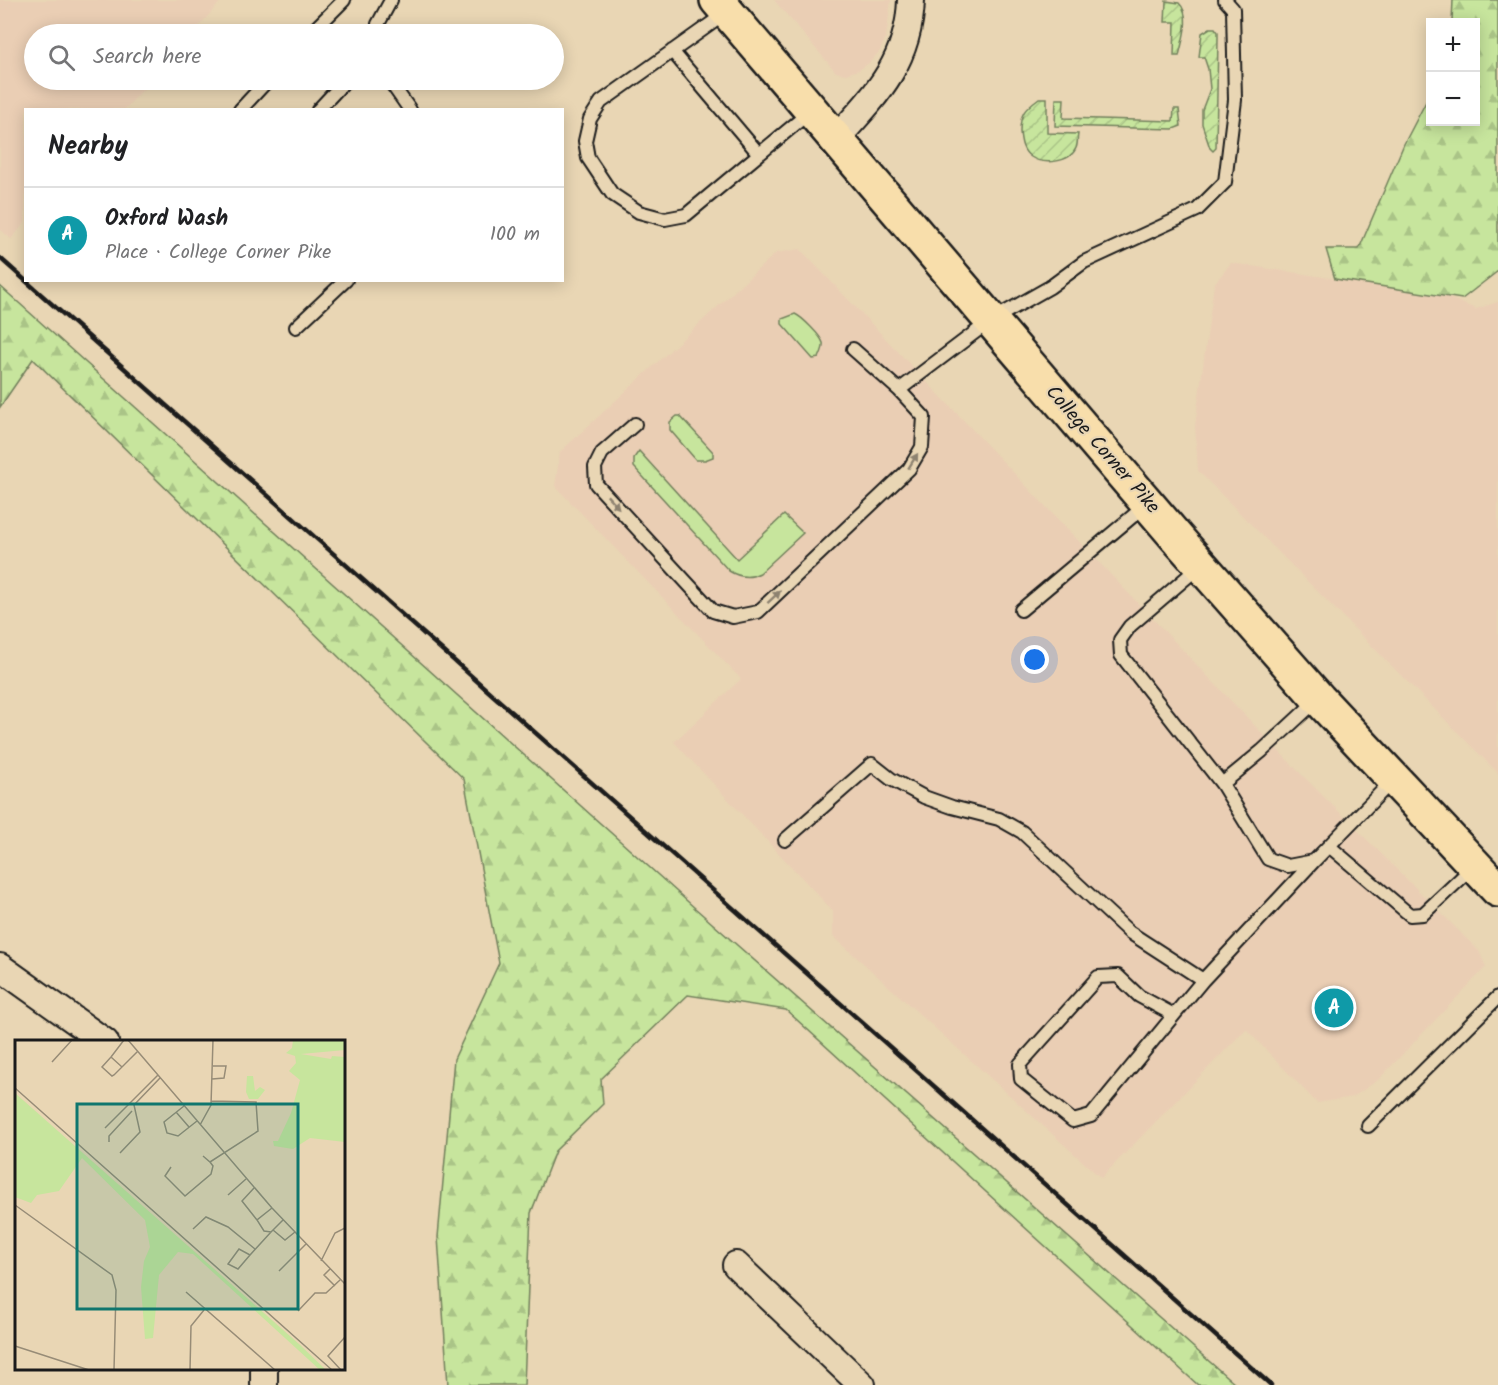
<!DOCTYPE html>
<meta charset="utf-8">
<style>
:root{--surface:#fff;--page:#f2f2f2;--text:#202124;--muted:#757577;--line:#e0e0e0;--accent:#1f6fb2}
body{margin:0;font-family:Kalam,sans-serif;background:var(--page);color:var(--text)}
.controls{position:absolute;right:18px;top:18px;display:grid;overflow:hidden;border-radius:0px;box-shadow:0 3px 15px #0003}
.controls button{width:54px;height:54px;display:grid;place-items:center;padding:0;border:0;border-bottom:2px solid var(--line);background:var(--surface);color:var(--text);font:30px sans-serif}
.you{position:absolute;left:1035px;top:660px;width:21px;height:21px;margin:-15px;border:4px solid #fff;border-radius:50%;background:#1a73e8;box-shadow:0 0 0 9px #1a73e833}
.badge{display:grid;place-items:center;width:39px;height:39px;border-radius:50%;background:var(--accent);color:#fff;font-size:20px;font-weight:700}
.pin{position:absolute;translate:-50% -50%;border:3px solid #fff;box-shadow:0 2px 6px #0006}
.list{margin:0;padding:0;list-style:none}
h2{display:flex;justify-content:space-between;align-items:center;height:78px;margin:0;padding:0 24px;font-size:26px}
h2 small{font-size:20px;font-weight:400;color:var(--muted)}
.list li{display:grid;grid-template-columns:39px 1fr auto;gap:18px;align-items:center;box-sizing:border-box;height:96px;padding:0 24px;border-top:2px solid var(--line)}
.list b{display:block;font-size:22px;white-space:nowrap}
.list p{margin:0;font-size:20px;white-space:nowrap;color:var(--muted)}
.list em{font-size:20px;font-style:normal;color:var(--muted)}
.icon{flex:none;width:33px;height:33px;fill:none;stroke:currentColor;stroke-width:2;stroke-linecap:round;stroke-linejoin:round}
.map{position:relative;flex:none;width:1498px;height:1385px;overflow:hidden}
.search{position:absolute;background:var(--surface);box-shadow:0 3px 15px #0003;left:24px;top:24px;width:540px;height:66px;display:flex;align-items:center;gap:15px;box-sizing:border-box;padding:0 21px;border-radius:33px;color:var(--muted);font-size:22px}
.panel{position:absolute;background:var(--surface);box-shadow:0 3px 15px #0003;left:24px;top:108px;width:540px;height:174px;border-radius:0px}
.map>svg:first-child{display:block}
</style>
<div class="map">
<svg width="1498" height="1385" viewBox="0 0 1498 1385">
<defs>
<pattern id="forest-firs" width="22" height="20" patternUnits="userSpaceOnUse" patternTransform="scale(1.5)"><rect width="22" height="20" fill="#c7e59d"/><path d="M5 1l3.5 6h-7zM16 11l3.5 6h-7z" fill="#aac487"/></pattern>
<pattern id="garden-furrows" width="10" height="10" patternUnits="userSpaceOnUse" patternTransform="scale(1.5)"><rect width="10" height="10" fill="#c7e59d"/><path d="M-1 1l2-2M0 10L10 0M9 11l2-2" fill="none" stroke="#aac487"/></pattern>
</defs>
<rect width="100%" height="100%" fill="#e9d6b4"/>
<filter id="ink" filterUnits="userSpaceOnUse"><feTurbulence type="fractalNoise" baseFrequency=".0167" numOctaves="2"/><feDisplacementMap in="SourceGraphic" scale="12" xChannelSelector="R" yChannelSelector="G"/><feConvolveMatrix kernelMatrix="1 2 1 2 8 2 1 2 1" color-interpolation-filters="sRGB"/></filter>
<g filter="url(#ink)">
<path fill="#eaceb4" d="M0 0H222L192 34H34V80H152L125 109 26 110 25 223 11 239 0 229Z
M774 0H891L886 37 880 51 869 63 859 70 846 74 836 72Z
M800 249 1298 771 1479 951 1486 967 1378 1080 1353 1097 1317 1103 1246 1029 1101 1178 833 936V911L674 742 741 679 555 486 560 452 776 253Z
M1231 263 1442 295 1476 309 1498 302V773L1198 471 1195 426 1214 284Z"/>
<path fill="#c7e59d" stroke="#72805c" stroke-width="1.5" d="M795 314C802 317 821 336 823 343 824 348 821 353 819 358L813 359 782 324V319Z
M677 416H680L713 452V457L705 460H696L670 430V422Z
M639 451 737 559 784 515 803 533 760 573C749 579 739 577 729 571L634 467V458Z"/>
<path fill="url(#forest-firs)" stroke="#72805c" stroke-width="1.5" d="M1453 0H1498V271L1462 299 1335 279 1326 249H1359L1404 144 1430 94V122H1476V22H1452Z
M0 286 696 909 1236 1385H1198L786 1010 688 995 601 1079 603 1104 555 1151 531 1213 524 1385H448L438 1237 454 1059 499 963 464 779 33 359 0 407Z"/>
<path fill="url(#garden-furrows)" stroke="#72805c" stroke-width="1.5" d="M1166 1 1179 3C1192 15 1182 41 1179 56H1174L1175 22H1165Z
M1210 28H1215L1218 32V38L1216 148 1213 151 1210 148 1202 124V110L1210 89 1208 69 1204 57H1199L1202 33Z
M1039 98H1047V133L1078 134C1077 139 1078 144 1076 148 1070 163 1043 165 1031 157 1022 151 1021 141 1020 132 1020 114 1024 109 1039 98Z
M1056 99H1064L1063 118 1173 121 1174 109H1179L1181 126 1173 129 1055 126Z"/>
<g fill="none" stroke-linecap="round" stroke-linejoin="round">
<g stroke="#1c1c1c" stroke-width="16">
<path id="service" d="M726 13 601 102 590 119 585 141 588 158 612 194 639 212 665 219 686 215 811 111
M310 34 344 0
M377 34 378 24 391 0
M672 51 759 154
M389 80 410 110
M240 110 268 80
M318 110 346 80
M296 327 346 280
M853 349 899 390 990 321 1050 287 1084 262 1197 210 1225 182 1235 100 1233 9 1225 0
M635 424 602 453 595 467 596 484 713 611 733 617 758 612 909 469 922 447 924 417 899 390
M1200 566 1130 626 1120 640 1121 655 1222 784
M1021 610 1146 505
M1317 700 1262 751 1222 784 1268 859 1288 866 1314 861 1393 780
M785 840 872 764 891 779 924 797 952 807 999 819 1022 832 1129 932 1203 980
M1329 846 1410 915 1423 914 1473 867
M1174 1015 1091 1116 1073 1121 1021 1079 1020 1064 1098 977 1118 976 1139 996 1174 1015 1203 980 1314 861
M1368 1126 1498 997"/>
</g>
<g stroke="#1c1c1c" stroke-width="30">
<path id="minor" d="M835 140C875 96 909 63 911 0
M0 967 105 1042
M736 1265 862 1385
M264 1385V1368"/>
</g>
<g stroke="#1c1c1c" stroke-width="38">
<path id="trunk" d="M717 0 1177 538 1319 699 1498 890"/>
</g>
<use href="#service" stroke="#e9d6b4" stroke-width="12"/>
<use href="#minor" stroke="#e9d6b4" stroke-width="26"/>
<use href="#trunk" stroke="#f8deab" stroke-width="33"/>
<path stroke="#1c1c1c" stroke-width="4.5" d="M0 258 1271 1385"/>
</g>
<defs><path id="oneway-solid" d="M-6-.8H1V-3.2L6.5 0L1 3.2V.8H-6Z" transform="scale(1.5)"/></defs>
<g fill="#8d8270">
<use href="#oneway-solid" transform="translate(913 461) rotate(-58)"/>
<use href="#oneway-solid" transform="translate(613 502) rotate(47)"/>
<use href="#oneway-solid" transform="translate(774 597) rotate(-43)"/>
</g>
</g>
<g text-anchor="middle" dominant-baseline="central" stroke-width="4.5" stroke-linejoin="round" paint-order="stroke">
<g font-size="20" fill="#1c1c1c" stroke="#e9d6b4">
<text transform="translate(1102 450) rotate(49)">College Corner Pike</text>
</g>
</g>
<g transform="translate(15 1040)">
<rect width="330" height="330" fill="#e9d6b4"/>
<path d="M278 0H330V10L286 14 316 19 317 16 330 17V102L295 98 278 109 259 106 258 101H263L276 73 285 40 274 31 281 23 280 16 271 13 277 8ZM0 53 284 304 311 330H305L178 214 163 212 144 235 138 298 130 299 126 247 129 221 135 207 130 180 67 118 44 151 22 155 16 163 0 157Z" fill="#c7e59d"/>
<path d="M232 36H238L240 51 245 47 250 50 243 59H234L231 52Z" fill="#c7e59d"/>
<path fill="none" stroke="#978c77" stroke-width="1.5" d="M113 0 257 168 330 244M96 17 109 0M37 22 57 0M107 27 96 17 87 27 97 36 99 35 123 11M197 39 209 38 211 26H198M0 48 317 330M169 66 149 82 152 93 163 96 182 81M161 72 174 87M185 85 196 65 198 0M90 88 143 35M94 102V96L117 71M105 113 125 92 119 65 145 38M188 116 195 122 243 91 241 62 196 61M156 127 150 136 170 156 196 134 198 126 195 122M239 148 227 161 242 180M213 155 231 139M0 165 97 235 101 250 99 330M257 168 242 180 249 191 256 192 268 180M178 189 191 177 213 187 240 209M258 190 270 200 280 192M235 215 223 229 213 224 224 209 235 215 256 192M306 221 320 193 330 188M315 229 309 235 320 246M264 231 291 204M171 252 260 330M283 271 300 253H311L325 240M0 306 74 330M175 330 176 286 189 270M326 330 313 316 330 297"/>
<path fill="#0f766e" fill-opacity="0.15" stroke="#0f766e" stroke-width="3" d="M62 64H283V269H62Z"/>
<rect width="330" height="330" fill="none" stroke="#1c1c1c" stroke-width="3"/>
</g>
</svg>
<div class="controls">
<button>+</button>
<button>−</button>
</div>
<div class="you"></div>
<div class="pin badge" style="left:1334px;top:1008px;background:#0f9aa8">A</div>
<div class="search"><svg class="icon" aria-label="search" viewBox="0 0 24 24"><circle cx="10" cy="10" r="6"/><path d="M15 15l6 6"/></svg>Search here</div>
<section class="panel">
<h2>Nearby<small></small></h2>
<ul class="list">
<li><span class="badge" style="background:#0f9aa8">A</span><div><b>Oxford Wash</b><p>Place · College Corner Pike</p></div><em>100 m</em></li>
</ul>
</section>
</div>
